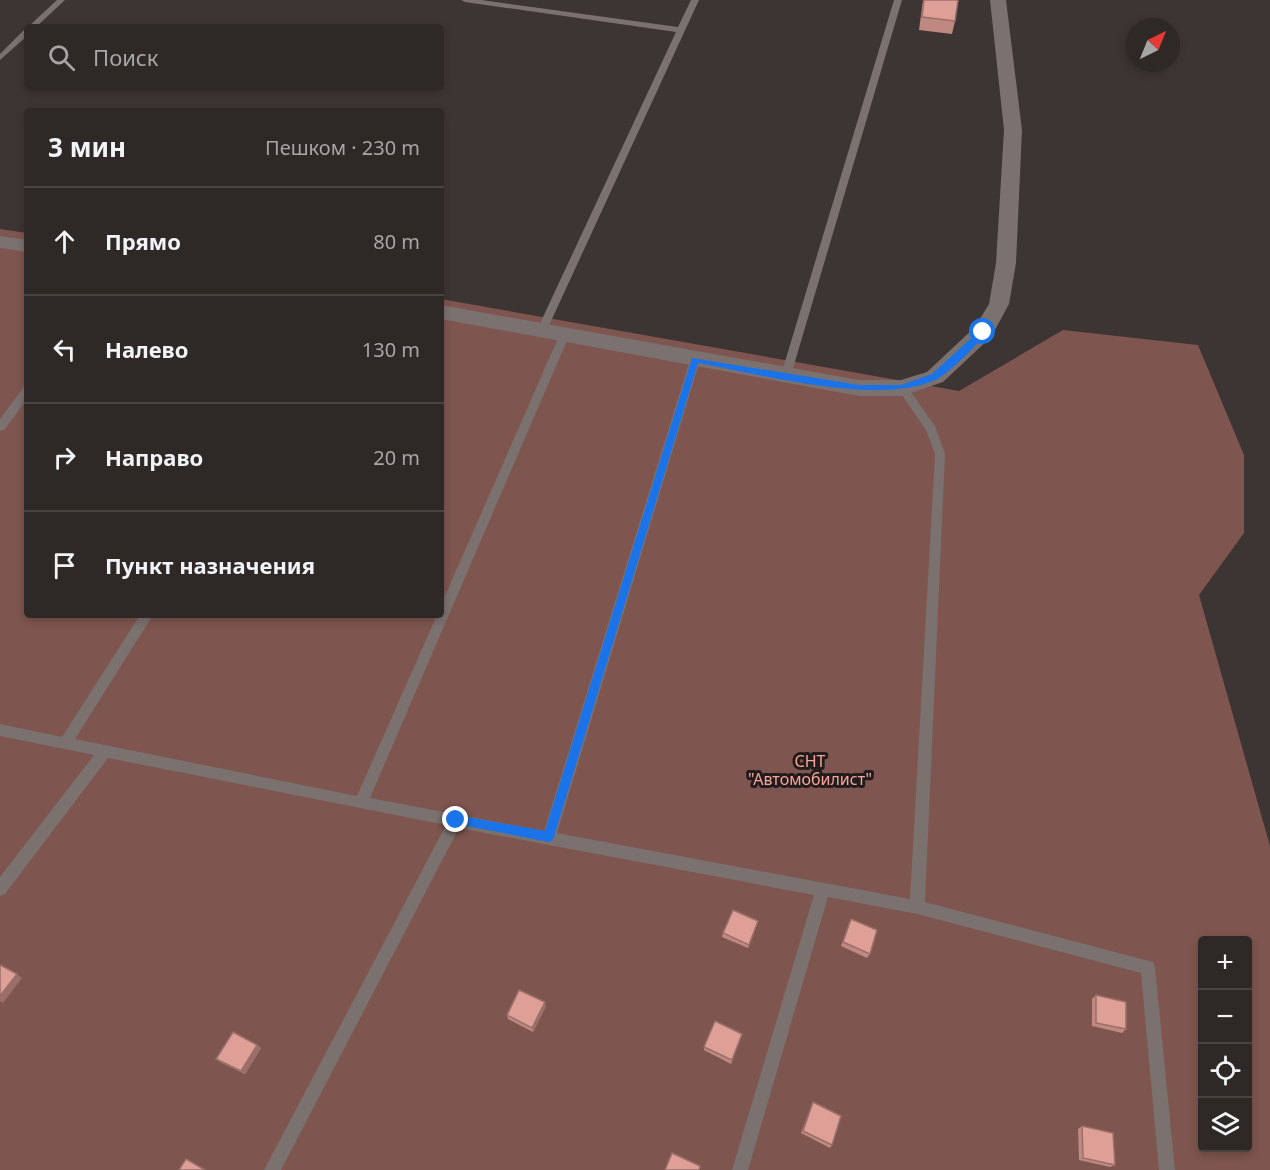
<!DOCTYPE html>
<html lang="ru">
<meta charset="utf-8">
<style>
:root{--surface:#2e2826;--page:#3a3432;--text:#f1f3f6;--muted:#a7a6a7;--line:#494443}
body{margin:0;font-family:"Noto Sans",sans-serif;background:var(--page);color:var(--text)}
.controls{position:absolute;right:18px;bottom:18px;display:grid;overflow:hidden;border-radius:6px;box-shadow:0 3px 9px #0003}
.controls button{width:54px;height:54px;display:grid;place-items:center;padding:0;border:0;border-bottom:2px solid var(--line);background:var(--surface);color:var(--text);font:30px sans-serif}
.compass{position:absolute;left:1126px;top:18px;width:54px;height:54px;border-radius:50%;background:var(--surface);box-shadow:0 3px 9px #0003;rotate:43deg}
.stop{position:absolute;width:18px;height:18px;margin:-14px;border:4px solid #1a73e8;border-radius:50%;background:#fff}
.stop.end{background:#1a73e8;border-color:#fff;box-shadow:0 2px 6px #0008}
.list{margin:0;padding:0;list-style:none}
h2{display:flex;justify-content:space-between;align-items:center;height:78px;margin:0;padding:0 24px;font-size:26px}
h2 small{font-size:20px;font-weight:400;color:var(--muted)}
.list li{display:grid;grid-template-columns:39px 1fr auto;gap:18px;align-items:center;box-sizing:border-box;height:108px;padding:0 24px;border-top:2px solid var(--line)}
.list b{display:block;font-size:22px;white-space:nowrap}
.list em{font-size:20px;font-style:normal;color:var(--muted)}
.icon{flex:none;width:33px;height:33px;fill:none;stroke:currentColor;stroke-width:2;stroke-linecap:round;stroke-linejoin:round}
.map{position:relative;flex:none;width:1270px;height:1170px;overflow:hidden}
.search{position:absolute;background:var(--surface);box-shadow:0 3px 9px #0003;left:24px;top:24px;width:420px;height:66px;display:flex;align-items:center;gap:15px;box-sizing:border-box;padding:0 21px;border-radius:6px;color:var(--muted);font-size:22px}
.panel{position:absolute;background:var(--surface);box-shadow:0 3px 9px #0003;left:24px;top:108px;width:420px;height:510px;border-radius:6px}
.map>svg:first-child{display:block}
</style>
<div class="map">
<svg width="1270" height="1170" viewBox="0 0 1270 1170">
<rect width="100%" height="100%" fill="#3d3533"/>
<path fill="#7e554f" fill-rule="evenodd" d="M0 229 27 233V615H441V299L959 391 1063 330 1198 345 1244 455V533L1199 595 1270 846V1170H0ZM1202 940H1248V1148H1202Z"/>
<g fill="none" stroke-linecap="round" stroke-linejoin="round">
<path fill="#7b716f" fill-rule="evenodd" d="M57 0H65L36 27H28Z
M461 0H481L678 27 691 0H699L546 332 541 335 536 332 676 32 465 2Z
M894 0H902L791 375 790 378H782L781 375Z
M24 30H27V36L0 60V54Z
M564 333 569 336 370 798 544 831 690 360 695 356 700 360 557 833 910 899 935 454 926 430 897 388 902 384 906 385 935 426 945 454 925 902 1153 962 1155 967 1175 1170H1159L1141 973 917 914 828 897 748 1170H732L814 895 459 828 281 1170H264L446 825 108 758 5 894 0 896V877L94 755 0 736V724L62 737 140 615H153L75 739 357 796 437 615H441V605L559 336Z
M27 387V399L4 430 0 431V419L23 388Z"/>
<path fill="#7b716f" fill-rule="evenodd" d="M990 0H1006L1022 130 1016 263 1009 304 991 337 943 382 902 396H859L441 319V305L859 380H901L927 372 975 327 989 304 996 263 1004 130Z
M0 236 27 240V252L0 248Z"/>
</g>
<path fill="#bf8981" d="M923 0H958L955 21 952 34 919 30Z
M758 921 748 948 722 937 723 933Z
M849 923 870 954 867 958 841 946Z
M1096 995 1126 1029 1122 1033 1092 1026V999Z
M546 1006 533 1032 508 1019 507 1015Z
M742 1034 731 1064 704 1050V1047Z
M257 1045 261 1048 245 1074 220 1062 216 1059Z
M813 1102 832 1145 830 1148 801 1133Z
M1082 1126 1115 1165 1110 1167 1079 1160 1078 1129Z"/>
<path fill="#9b6f69" d="M17 974 22 978 3 1003 0 1001V996Z
M545 1002 546 1006 533 1032 532 1028Z
M257 1045 261 1048 245 1074 241 1071Z"/>
<path fill="#de9f96" stroke="#9b6f69" stroke-width="1.5" d="M924 0H958L955 21 922 17Z
M733 910 758 921 749 945 723 933Z
M851 919 877 930 870 954 843 942Z
M0 965 17 974 0 996Z
M519 990 545 1002 532 1028 507 1015Z
M1096 995 1126 1002V1029L1096 1023Z
M715 1021 742 1034 732 1060 704 1047Z
M233 1032 257 1045 241 1071 216 1059Z
M813 1102 841 1116 832 1145 803 1131Z
M1082 1126 1113 1133 1115 1165 1083 1158Z
M672 1153 700 1166 699 1170H665Z
M186 1159 205 1170H179Z"/>
<path fill="#1a73e8" d="M980 330 987 332C977 345 950 372 937 379 881 407 760 374 698 363L553 840 549 842 452 823V816L456 815 545 831 692 358 859 385H901L932 374Z"/>
<g text-anchor="middle" dominant-baseline="central" stroke-width="6" stroke-linejoin="round" paint-order="stroke">
<g font-size="16" fill="#fba397" stroke="#211d1d">
<text x="810" y="761">СНТ<tspan x="810" dy="18">"Автомобилист"</tspan></text>
</g>
</g>
</svg>
<div class="controls">
<button>+</button>
<button>−</button>
<button><svg class="icon" aria-label="locate" viewBox="0 0 24 24"><circle cx="12" cy="12" r="6"/><path d="M12 2v4M12 18v4M2 12h4M18 12h4"/></svg></button>
<button><svg class="icon" aria-label="layers" viewBox="0 0 24 24"><path d="M12 4l9 5-9 5-9-5zM3 14l9 5 9-5"/></svg></button>
</div>
<svg class="compass" viewBox="-18 -18 36 36"><path d="M0-13l5 13h-10z" fill="#e53935"/><path d="M0 13l5-13h-10z" fill="#a7a6a7"/></svg>
<div class="stop" style="left:983px;top:332px"></div>
<div class="stop end" style="left:456px;top:820px"></div>
<div class="search"><svg class="icon" aria-label="search" viewBox="0 0 24 24"><circle cx="10" cy="10" r="6"/><path d="M15 15l6 6"/></svg>Поиск</div>
<section class="panel">
<h2>3 мин<small>Пешком · 230 m</small></h2>
<ul class="list">
<li><svg class="icon" aria-label="ahead" viewBox="0 0 24 24"><path d="M12 20V5M6 11l6-6 6 6"/></svg><div><b>Прямо</b></div><em>80 m</em></li>
<li><svg class="icon" aria-label="left" viewBox="0 0 24 24"><path d="M17 20v-9H6M10 6l-5 5 5 5"/></svg><div><b>Налево</b></div><em>130 m</em></li>
<li><svg class="icon" aria-label="right" viewBox="0 0 24 24"><path d="M7 20v-9h11M14 6l5 5-5 5"/></svg><div><b>Направо</b></div><em>20 m</em></li>
<li><svg class="icon" aria-label="arrive" viewBox="0 0 24 24"><path d="M6 21V4h12l-3 4 3 4H6"/></svg><div><b>Пункт назначения</b></div></li>
</ul>
</section>
</div>
